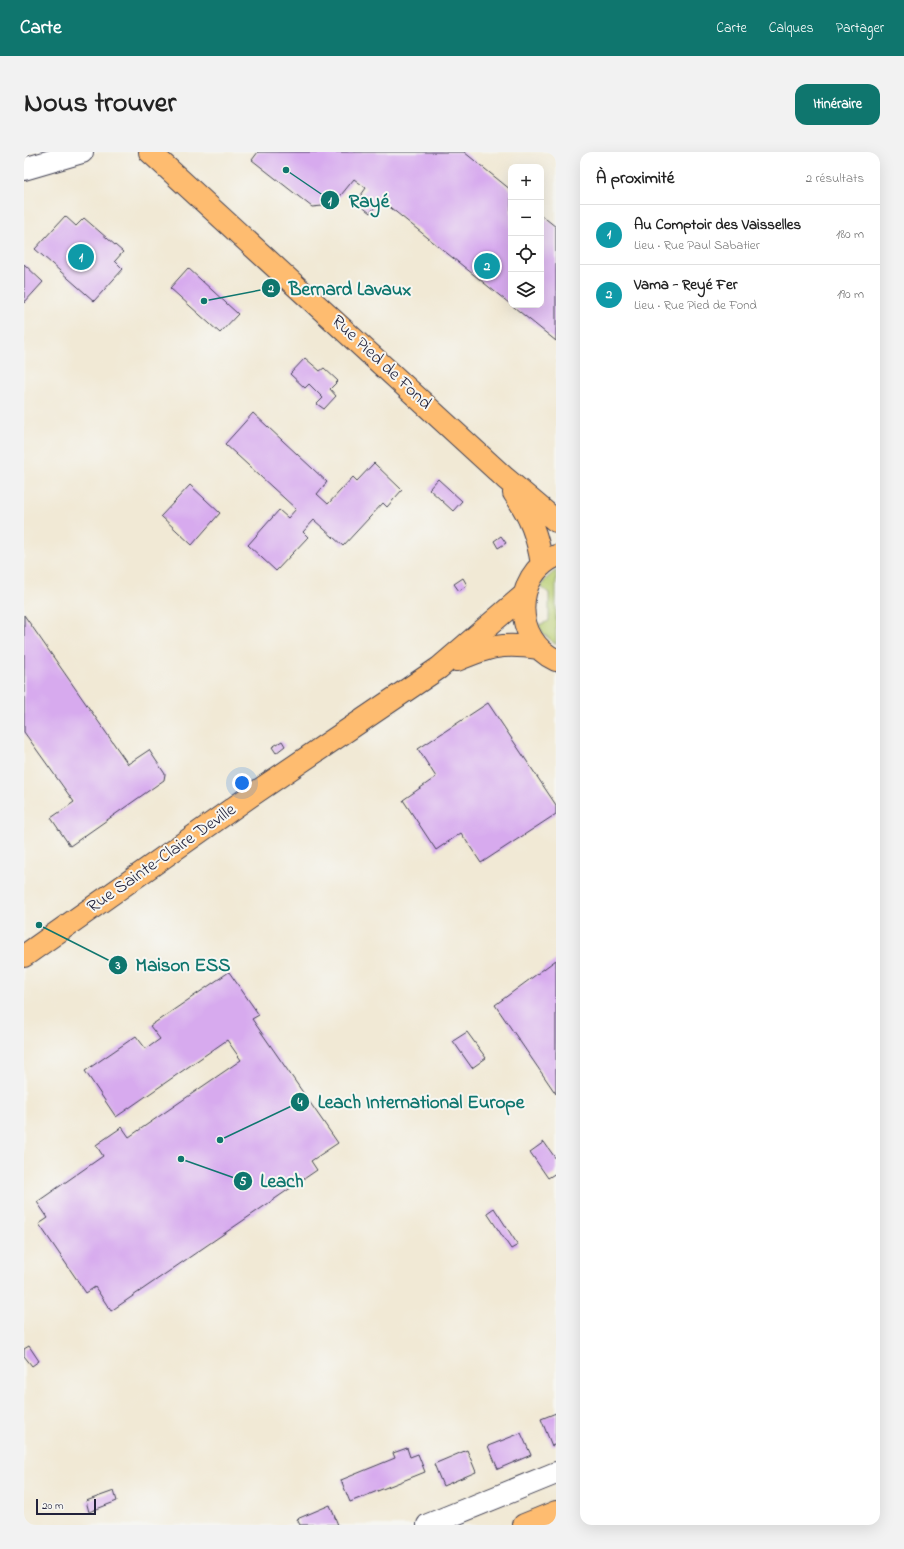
<!DOCTYPE html>
<html lang="fr">
<meta charset="utf-8">
<style>
:root{--surface:#fff;--page:#f2f2f2;--text:#222;--muted:#767676;--line:#e0e0e0;--accent:#0f766e}
body{margin:0;font-family:"Indie Flower",sans-serif;background:var(--page);color:var(--text)}
.controls{position:absolute;right:12px;top:12px;display:grid;overflow:hidden;border-radius:8px;box-shadow:0 4px 16px #0002}
.controls button{width:36px;height:36px;display:grid;place-items:center;padding:0;border:0;border-bottom:1px solid var(--line);background:var(--surface);color:var(--text);font:20px sans-serif}
.scale{position:absolute;left:12px;bottom:10px;width:60px;box-sizing:border-box;padding-left:4px;border:2px solid #22223b;border-top:0;font-size:11px;line-height:14px;white-space:nowrap;color:#22223b;-webkit-text-stroke:3px #f6f6f2;paint-order:stroke}
.you{position:absolute;left:218px;top:631px;width:14px;height:14px;margin:-10px;border:3px solid #fff;border-radius:50%;background:#1a73e8;box-shadow:0 0 0 6px #1a73e833}
.badge{display:grid;place-items:center;width:26px;height:26px;border-radius:50%;background:var(--accent);color:#fff;font-size:13px;font-weight:700}
.pin{position:absolute;translate:-50% -50%;border:2px solid #fff;box-shadow:0 1px 4px #0006}
.list{margin:0;padding:0;list-style:none}
h2{display:flex;justify-content:space-between;align-items:center;height:52px;margin:0;padding:0 16px;font-size:17px}
h2 small{font-size:13px;font-weight:400;color:var(--muted)}
.list li{display:grid;grid-template-columns:26px 1fr auto;gap:12px;align-items:center;box-sizing:border-box;height:60px;padding:0 16px;border-top:1px solid var(--line)}
.list b{display:block;font-size:15px;white-space:nowrap}
.list p{margin:0;font-size:13px;white-space:nowrap;color:var(--muted)}
.list em{font-size:13px;font-style:normal;color:var(--muted)}
.icon{flex:none;width:22px;height:22px;fill:none;stroke:currentColor;stroke-width:2;stroke-linecap:round;stroke-linejoin:round}
.map{position:relative;flex:none;width:532px;height:1373px;overflow:hidden;border-radius:12px}
header{display:flex;align-items:center;gap:24px;box-sizing:border-box;height:56px;padding:0 20px;background:var(--accent);color:#fff}
header strong{font-size:19px}
nav{display:flex;gap:22px;margin-inline-start:auto;font-size:14px}
.intro{display:flex;align-items:center;justify-content:space-between;box-sizing:border-box;height:96px;padding:0 24px}
h1{margin:0;font-size:28px}
.button{padding:10px 18px;border-radius:12px;background:var(--accent);color:#fff;font-size:14px;font-weight:700}
main{display:flex;gap:24px;padding:0 24px}
aside{flex:1;background:var(--surface);border-radius:12px;box-shadow:0 4px 16px #0002}
.map>svg:first-child{display:block}
</style>
<header>
<strong>Carte</strong>
<nav><a>Carte</a><a>Calques</a><a>Partager</a></nav>
</header>
<div class="intro"><h1>Nous trouver</h1><a class="button">Itinéraire</a></div>
<main>
<div class="map">
<svg width="532" height="1373" viewBox="0 0 532 1373">
<rect width="100%" height="100%" fill="#f6f6f2"/>
<filter id="ink" filterUnits="userSpaceOnUse"><feTurbulence type="fractalNoise" baseFrequency=".025" numOctaves="2"/><feDisplacementMap in="SourceGraphic" scale="8" xChannelSelector="R" yChannelSelector="G"/><feConvolveMatrix kernelMatrix="1 2 1 2 8 2 1 2 1" color-interpolation-filters="sRGB"/></filter>
<filter id="wash" filterUnits="userSpaceOnUse"><feTurbulence type="fractalNoise" baseFrequency=".012" numOctaves="4" result="noise"/><feDisplacementMap in="SourceGraphic" scale="16" xChannelSelector="R" yChannelSelector="G"/><feGaussianBlur stdDeviation="0.9" result="paint"/><feColorMatrix in="noise" values="0 0 0 0 0 0 0 0 0 0 0 0 0 0 0 0 0 1.4 0 .05"/><feComposite in="paint" operator="in"/></filter>
<g filter="url(#wash)">
<rect width="100%" height="100%" fill="#f1e9d5"/>
<path fill="#b8cd71" stroke="#6d7856" d="M532 418V493L519 481 515 473 525 469V441L517 435 521 428Z"/>
<g id="blocks">
<path fill="#d7aaee" d="M234 0H440L487 38V153H517V63L532 75V189L357 48 346 61 332 50 342 36 330 27 309 53 288 55 228 8Z
M41 64 52 74 60 66 99 100 91 109 99 117 70 149 11 97Z
M0 112 19 130 0 151Z
M164 116 214 162 196 181 146 136Z
M281 206 296 219 300 216 314 229 306 237 312 244 300 257 293 252 299 246 285 232 281 236 266 222Z
M229 261 303 330 293 342 304 352 329 325 333 329 350 311 378 338 363 355 359 351 319 394 290 368 279 380 284 385 252 419 224 393 255 358 264 366 272 357 201 292Z
M414 327 438 349 429 359 405 337Z
M166 333 196 361 168 393 137 364Z
M477 384 482 391 474 396 470 389Z
M439 426 443 433 435 439 430 432Z
M0 463 104 612 125 598 141 622 140 628 46 694 27 666 50 650 0 580Z
M464 551 532 653V662L457 711 437 681 412 698 379 648 412 625 394 597Z
M258 589 261 594 252 601 248 595Z
M532 808V942L471 853Z
M205 820 235 863 228 867 314 991 287 1009 293 1018 87 1159 71 1135 62 1141 15 1072 24 1066 13 1050 79 1004 72 993 98 975 105 985 217 908 203 888 92 965 61 919 112 884 122 897 136 887 126 874Z
M443 880 462 906 448 916 429 889Z
M520 990 532 1007V1021L524 1026 506 1000Z
M470 1056 494 1093 487 1097 463 1061Z
M5 1194 15 1209 8 1214 0 1204V1197Z
M532 1261V1292L528 1294 517 1267Z
M497 1281 507 1303 474 1317 464 1294Z
M383 1296 386 1305 394 1302 401 1320 326 1350 317 1328 371 1306 369 1301Z
M443 1298 452 1320 419 1334 410 1312Z
M90 1339 93 1349 65 1360 62 1349Z
M306 1353 314 1373H276L273 1367Z"/>
</g>
</g>
<g filter="url(#ink)">
<use href="#blocks" fill-opacity="0" stroke="#414052" stroke-width="1"/>
<g fill="none" stroke-linecap="round" stroke-linejoin="round">
<g stroke="#414052" stroke-width="24">
<path id="minor" d="M0 17 58 0
M404 1373 532 1321"/>
</g>
<g stroke="#414052" stroke-width="24">
<path id="major" d="M126 0 481 326 532 369
M490 341C506 364 514 385 518 413
M532 404C488 423 489 489 532 508
M433 508C466 494 478 491 515 496
M0 804 225 645 415 516 500 443
M500 1373 532 1360"/>
</g>
<use href="#minor" stroke="#fff" stroke-width="22"/>
<use href="#major" stroke="#febc70" stroke-width="22"/>
</g>
</g>
<g text-anchor="middle" dominant-baseline="central" stroke-width="4" stroke-linejoin="round" paint-order="stroke">
<g font-size="18" fill="#22223b" stroke="#f6f6f2">
<text transform="translate(357 211) rotate(43)">Rue Pied de Fond</text>
<text transform="translate(138 707) rotate(-35)">Rue Sainte-Claire Deville</text>
</g>
</g>
<path fill="none" stroke="#0f766e" stroke-width="1.5" d="M262 18L306 48M180 149L247 136M15 773L94 813M196 988L276 950M157 1007L219 1029"/>
<g fill="#0f766e" stroke="#f6f6f2" stroke-width="1.5">
<circle cx="262" cy="18" r="4"/>
<circle cx="180" cy="149" r="4"/>
<circle cx="15" cy="773" r="4"/>
<circle cx="196" cy="988" r="4"/>
<circle cx="157" cy="1007" r="4"/>
<circle cx="306" cy="48" r="10"/>
<circle cx="247" cy="136" r="10"/>
<circle cx="94" cy="813" r="10"/>
<circle cx="276" cy="950" r="10"/>
<circle cx="219" cy="1029" r="10"/>
</g>
<g font-size="12" text-anchor="middle" font-weight="bold" fill="#fff">
<text x="306" y="53">1</text>
<text x="247" y="140">2</text>
<text x="94" y="817">3</text>
<text x="276" y="954">4</text>
<text x="219" y="1033">5</text>
</g>
<g font-size="19" text-anchor="middle" font-weight="bold" fill="#0f766e" stroke="#f6f6f2" stroke-width="4" stroke-linejoin="round" paint-order="stroke">
<text x="345" y="55">Rayé</text>
<text x="326" y="143">Bernard Lavaux</text>
<text x="159" y="819">Maison ESS</text>
<text x="397" y="956">Leach International Europe</text>
<text x="258" y="1035">Leach</text>
</g>
</svg>
<div class="controls">
<button>+</button>
<button>−</button>
<button><svg class="icon" aria-label="locate" viewBox="0 0 24 24"><circle cx="12" cy="12" r="6"/><path d="M12 2v4M12 18v4M2 12h4M18 12h4"/></svg></button>
<button><svg class="icon" aria-label="layers" viewBox="0 0 24 24"><path d="M12 4l9 5-9 5-9-5zM3 14l9 5 9-5"/></svg></button>
</div>
<div class="scale">20 m</div>
<div class="you"></div>
<div class="pin badge" style="left:57px;top:105px;background:#0f9aa8">1</div>
<div class="pin badge" style="left:463px;top:114px;background:#0f9aa8">2</div>
</div>
<aside>
<h2>À proximité<small>2 résultats</small></h2>
<ul class="list">
<li><span class="badge" style="background:#0f9aa8">1</span><div><b>Au Comptoir des Vaisselles</b><p>Lieu · Rue Paul Sabatier</p></div><em>180 m</em></li>
<li><span class="badge" style="background:#0f9aa8">2</span><div><b>Vama - Reyé Fer</b><p>Lieu · Rue Pied de Fond</p></div><em>190 m</em></li>
</ul>
</aside>
</main>
